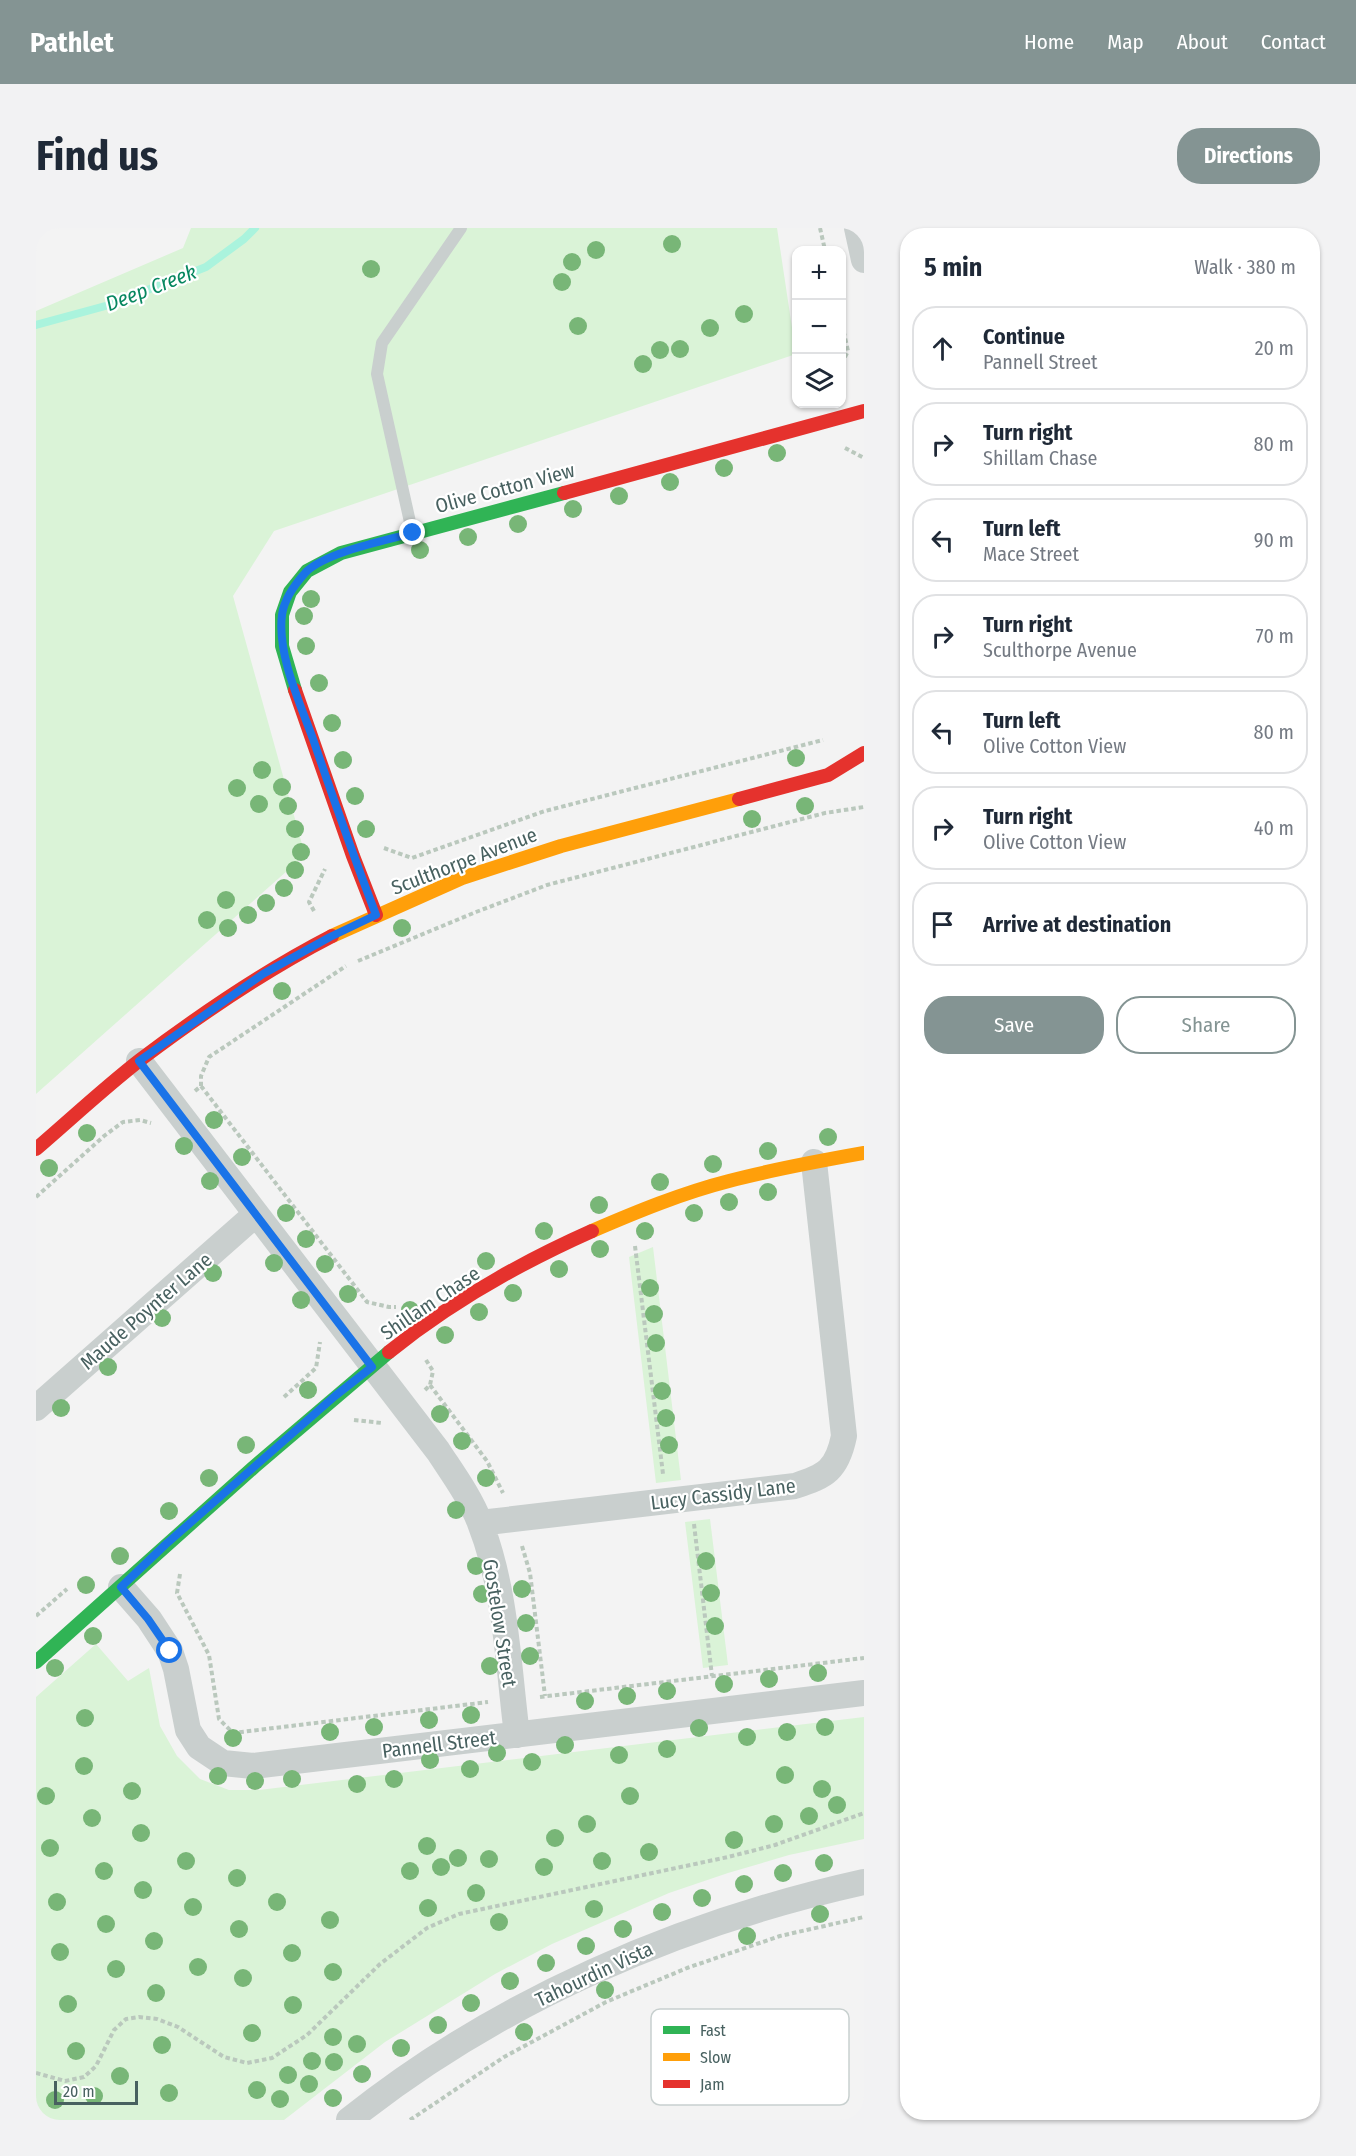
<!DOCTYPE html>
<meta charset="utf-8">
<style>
:root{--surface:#fff;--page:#f2f2f3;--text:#1f2937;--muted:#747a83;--line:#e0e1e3;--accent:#849493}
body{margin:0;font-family:"Fira Sans Condensed",sans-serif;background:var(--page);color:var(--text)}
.controls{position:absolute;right:18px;top:18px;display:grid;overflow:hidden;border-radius:12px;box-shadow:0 2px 4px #0004}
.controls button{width:54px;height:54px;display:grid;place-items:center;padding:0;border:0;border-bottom:2px solid var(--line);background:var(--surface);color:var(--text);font:30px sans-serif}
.scale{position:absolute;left:18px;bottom:15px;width:84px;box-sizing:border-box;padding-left:6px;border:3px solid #486160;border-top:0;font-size:16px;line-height:21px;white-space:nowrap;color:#486160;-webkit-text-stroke:4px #fff;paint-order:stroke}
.stop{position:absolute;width:18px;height:18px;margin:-14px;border:4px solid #1a73e8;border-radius:50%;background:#fff}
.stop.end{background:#1a73e8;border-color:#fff;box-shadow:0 2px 6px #0008}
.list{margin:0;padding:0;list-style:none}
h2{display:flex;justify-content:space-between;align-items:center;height:78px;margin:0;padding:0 24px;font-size:26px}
h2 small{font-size:20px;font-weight:400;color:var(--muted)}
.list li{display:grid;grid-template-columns:39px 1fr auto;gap:18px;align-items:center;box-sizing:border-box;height:84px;margin:0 12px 12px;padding:0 12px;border:2px solid var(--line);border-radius:24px}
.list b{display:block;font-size:22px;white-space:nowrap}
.list p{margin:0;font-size:20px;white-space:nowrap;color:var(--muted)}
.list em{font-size:20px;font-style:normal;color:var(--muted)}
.actions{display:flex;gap:12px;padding:18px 24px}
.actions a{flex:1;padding:14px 0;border:2px solid var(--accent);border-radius:24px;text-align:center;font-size:21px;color:var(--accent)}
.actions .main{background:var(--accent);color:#fff}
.icon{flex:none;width:33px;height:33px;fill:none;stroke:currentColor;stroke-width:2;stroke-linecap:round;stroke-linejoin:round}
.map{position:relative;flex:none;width:828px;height:1892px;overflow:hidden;border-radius:24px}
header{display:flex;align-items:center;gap:36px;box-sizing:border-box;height:84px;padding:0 30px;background:var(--accent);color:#fff}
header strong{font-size:28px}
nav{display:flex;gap:33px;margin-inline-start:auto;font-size:21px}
.intro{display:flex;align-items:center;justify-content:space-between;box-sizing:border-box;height:144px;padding:0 36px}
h1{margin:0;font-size:42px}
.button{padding:15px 27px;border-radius:24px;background:var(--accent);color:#fff;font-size:21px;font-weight:700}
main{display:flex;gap:36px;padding:0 36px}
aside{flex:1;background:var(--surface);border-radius:24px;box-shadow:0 2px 4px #0004}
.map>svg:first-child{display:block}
</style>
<header>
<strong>Pathlet</strong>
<nav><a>Home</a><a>Map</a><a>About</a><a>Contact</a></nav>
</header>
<div class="intro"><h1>Find us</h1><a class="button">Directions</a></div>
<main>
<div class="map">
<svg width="828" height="1892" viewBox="0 0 828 1892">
<rect width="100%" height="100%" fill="#f3f3f3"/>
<path fill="#daf3d7" d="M155 0H741L760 126 238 303 197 368 269 627 0 866V83L147 20Z
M617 1019 645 1252 620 1255 593 1029Z
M674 1291 692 1437 667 1440 649 1294Z
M60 1416 92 1453 113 1440 124 1498 141 1528 164 1551 193 1562H223L828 1489V1611L753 1627 692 1645 633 1665 516 1716 459 1746 349 1814 248 1892H0V1469Z"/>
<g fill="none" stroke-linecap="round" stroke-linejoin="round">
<path stroke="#aaf3dd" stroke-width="8" d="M0 97 73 77 170 39 208 11 219 0"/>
<path stroke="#bac8bd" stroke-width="4" stroke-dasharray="4.5 3" stroke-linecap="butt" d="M784 0 789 22
M806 96 812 123 806 135
M809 220 828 230
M348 620 376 630 509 583 787 512
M278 683 273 674 289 641
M322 733 440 684 511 657 789 585 828 579
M165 858 331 1074 353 1079H360
M159 863 165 858V848L173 829 310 738
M0 969 68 908 87 894 104 892 115 895
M599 1018 627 1246
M394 1157 451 1233 467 1265
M389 1162 394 1157 397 1143 390 1132
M248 1169 280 1140 284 1114
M318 1192 346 1195
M658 1296 676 1448
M486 1318 494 1345 509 1468
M144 1346 141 1365 173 1427 183 1491 197 1505 452 1474
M0 1388 31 1361
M504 1469 828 1430
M0 1845 29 1853 48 1849 60 1838 78 1802 90 1791 103 1789 121 1791 142 1799 188 1829 211 1835 236 1830 271 1807 344 1736 391 1700 423 1686 692 1629 739 1617 828 1585
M374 1892 468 1829 570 1774 651 1740 744 1708 828 1689"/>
<path stroke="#c9cfce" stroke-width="12" d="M376 303 341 146 346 115 425 0"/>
<path stroke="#c9cfce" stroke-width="26" d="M821 0 828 32
M103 833 402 1223C417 1246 434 1269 444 1295 470 1361 472 1436 481 1507
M0 1180 220 986
M444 1295 759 1258C790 1248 801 1242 808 1208L778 934
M85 1359 113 1391 134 1423 140 1441 152 1502 163 1519 187 1535 217 1538 828 1465
M313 1892C462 1773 643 1695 828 1654"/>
<path stroke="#30b455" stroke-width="14" d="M259 462 246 418V387L254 364 271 343 305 325 528 265
M0 1434 218 1239 353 1124"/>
<path stroke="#ff9f0a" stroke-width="14" d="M296 708 426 650 525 618 703 571
M556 1003C600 984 646 965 693 953 738 941 783 933 828 925"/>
<path stroke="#e5322d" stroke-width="14" d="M528 265 828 183
M259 462 317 628 340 687
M703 571 792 547 828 525
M0 921C35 891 68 860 104 832 165 786 228 743 296 708
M353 1124C414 1075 484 1035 556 1003"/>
</g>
<g fill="#78b677">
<circle cx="636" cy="16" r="9"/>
<circle cx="560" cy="22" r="9"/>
<circle cx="536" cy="34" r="9"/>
<circle cx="335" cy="41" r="9"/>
<circle cx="526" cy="54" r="9"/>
<circle cx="708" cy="86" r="9"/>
<circle cx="542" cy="98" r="9"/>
<circle cx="674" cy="100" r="9"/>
<circle cx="644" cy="121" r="9"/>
<circle cx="624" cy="122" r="9"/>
<circle cx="607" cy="136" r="9"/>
<circle cx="741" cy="225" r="9"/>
<circle cx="688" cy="240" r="9"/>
<circle cx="634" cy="254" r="9"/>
<circle cx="583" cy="268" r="9"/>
<circle cx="537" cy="281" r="9"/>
<circle cx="482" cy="296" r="9"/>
<circle cx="432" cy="309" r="9"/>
<circle cx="384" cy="322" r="9"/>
<circle cx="275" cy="371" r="9"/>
<circle cx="268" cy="388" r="9"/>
<circle cx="270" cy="418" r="9"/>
<circle cx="283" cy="455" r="9"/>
<circle cx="296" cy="495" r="9"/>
<circle cx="760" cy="530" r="9"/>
<circle cx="307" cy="532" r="9"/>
<circle cx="226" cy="542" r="9"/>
<circle cx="246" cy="559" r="9"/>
<circle cx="201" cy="560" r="9"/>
<circle cx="319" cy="568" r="9"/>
<circle cx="223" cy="576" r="9"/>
<circle cx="252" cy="578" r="9"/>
<circle cx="769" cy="578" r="9"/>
<circle cx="716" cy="591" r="9"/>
<circle cx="259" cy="601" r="9"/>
<circle cx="330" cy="601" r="9"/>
<circle cx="265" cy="624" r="9"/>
<circle cx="259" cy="642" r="9"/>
<circle cx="248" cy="660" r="9"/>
<circle cx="190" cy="672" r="9"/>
<circle cx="230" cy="675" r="9"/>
<circle cx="212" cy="687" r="9"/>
<circle cx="171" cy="692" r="9"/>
<circle cx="192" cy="700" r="9"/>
<circle cx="366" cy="700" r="9"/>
<circle cx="246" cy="763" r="9"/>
<circle cx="178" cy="892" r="9"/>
<circle cx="51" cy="905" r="9"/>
<circle cx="792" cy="909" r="9"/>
<circle cx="148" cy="918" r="9"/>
<circle cx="732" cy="923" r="9"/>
<circle cx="206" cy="929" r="9"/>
<circle cx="677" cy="936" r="9"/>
<circle cx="13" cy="940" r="9"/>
<circle cx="174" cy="953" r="9"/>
<circle cx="624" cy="954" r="9"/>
<circle cx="732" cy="964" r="9"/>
<circle cx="693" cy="974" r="9"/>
<circle cx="563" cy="977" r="9"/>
<circle cx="250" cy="985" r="9"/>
<circle cx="658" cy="985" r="9"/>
<circle cx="508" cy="1003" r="9"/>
<circle cx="609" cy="1003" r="9"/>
<circle cx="270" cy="1011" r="9"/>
<circle cx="564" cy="1021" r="9"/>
<circle cx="450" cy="1033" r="9"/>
<circle cx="238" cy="1035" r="9"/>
<circle cx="289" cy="1036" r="9"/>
<circle cx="523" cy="1041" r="9"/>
<circle cx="177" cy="1045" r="9"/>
<circle cx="614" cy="1060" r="9"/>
<circle cx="477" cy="1065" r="9"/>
<circle cx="312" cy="1066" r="9"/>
<circle cx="265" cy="1072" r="9"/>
<circle cx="374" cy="1082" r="9"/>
<circle cx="443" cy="1084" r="9"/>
<circle cx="618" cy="1086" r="9"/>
<circle cx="126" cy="1090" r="9"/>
<circle cx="409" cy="1107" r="9"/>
<circle cx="620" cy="1115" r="9"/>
<circle cx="72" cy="1139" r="9"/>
<circle cx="272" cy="1162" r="9"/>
<circle cx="626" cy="1163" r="9"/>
<circle cx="25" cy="1180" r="9"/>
<circle cx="404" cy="1186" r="9"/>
<circle cx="630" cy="1190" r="9"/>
<circle cx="426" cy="1213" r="9"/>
<circle cx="210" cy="1217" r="9"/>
<circle cx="633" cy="1217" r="9"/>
<circle cx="173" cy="1250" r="9"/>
<circle cx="450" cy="1250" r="9"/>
<circle cx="420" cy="1282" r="9"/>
<circle cx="133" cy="1283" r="9"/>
<circle cx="84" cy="1328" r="9"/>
<circle cx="670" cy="1333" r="9"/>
<circle cx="440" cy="1338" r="9"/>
<circle cx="50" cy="1357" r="9"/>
<circle cx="486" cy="1361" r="9"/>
<circle cx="675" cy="1365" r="9"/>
<circle cx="446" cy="1366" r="9"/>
<circle cx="490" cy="1395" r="9"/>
<circle cx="679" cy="1398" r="9"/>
<circle cx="57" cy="1408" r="9"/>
<circle cx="494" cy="1428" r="9"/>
<circle cx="454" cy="1438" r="9"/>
<circle cx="19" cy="1440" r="9"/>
<circle cx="782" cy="1445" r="9"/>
<circle cx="733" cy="1451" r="9"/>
<circle cx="688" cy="1456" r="9"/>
<circle cx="631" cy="1463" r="9"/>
<circle cx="591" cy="1468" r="9"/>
<circle cx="549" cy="1473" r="9"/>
<circle cx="435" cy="1487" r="9"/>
<circle cx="49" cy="1490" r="9"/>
<circle cx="393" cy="1492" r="9"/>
<circle cx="338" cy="1499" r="9"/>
<circle cx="789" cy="1499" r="9"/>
<circle cx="663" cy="1500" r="9"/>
<circle cx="294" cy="1504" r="9"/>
<circle cx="751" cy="1504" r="9"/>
<circle cx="711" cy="1509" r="9"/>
<circle cx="197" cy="1510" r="9"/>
<circle cx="529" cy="1517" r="9"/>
<circle cx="631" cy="1521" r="9"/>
<circle cx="461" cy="1525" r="9"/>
<circle cx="583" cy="1527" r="9"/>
<circle cx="394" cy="1532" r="9"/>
<circle cx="496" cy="1534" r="9"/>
<circle cx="48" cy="1538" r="9"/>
<circle cx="434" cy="1541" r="9"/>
<circle cx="749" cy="1547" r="9"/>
<circle cx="182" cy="1548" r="9"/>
<circle cx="256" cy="1551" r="9"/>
<circle cx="358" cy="1551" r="9"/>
<circle cx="219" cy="1553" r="9"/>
<circle cx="321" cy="1556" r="9"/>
<circle cx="786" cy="1561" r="9"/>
<circle cx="96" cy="1563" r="9"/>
<circle cx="10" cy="1568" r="9"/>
<circle cx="594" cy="1568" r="9"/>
<circle cx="801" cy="1577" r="9"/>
<circle cx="773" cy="1588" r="9"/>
<circle cx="56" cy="1590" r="9"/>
<circle cx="551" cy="1596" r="9"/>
<circle cx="738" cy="1596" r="9"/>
<circle cx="105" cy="1605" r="9"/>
<circle cx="519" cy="1610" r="9"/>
<circle cx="698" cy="1612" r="9"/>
<circle cx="391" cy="1618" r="9"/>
<circle cx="14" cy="1620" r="9"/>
<circle cx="613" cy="1624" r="9"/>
<circle cx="422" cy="1630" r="9"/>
<circle cx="453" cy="1631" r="9"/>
<circle cx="150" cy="1633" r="9"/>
<circle cx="566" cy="1633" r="9"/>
<circle cx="788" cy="1635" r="9"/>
<circle cx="405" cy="1639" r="9"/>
<circle cx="508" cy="1639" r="9"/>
<circle cx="68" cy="1643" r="9"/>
<circle cx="374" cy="1643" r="9"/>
<circle cx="747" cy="1645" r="9"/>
<circle cx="201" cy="1650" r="9"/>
<circle cx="708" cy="1656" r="9"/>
<circle cx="107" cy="1662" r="9"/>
<circle cx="440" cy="1665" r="9"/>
<circle cx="666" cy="1670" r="9"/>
<circle cx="21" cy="1674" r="9"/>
<circle cx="241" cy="1674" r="9"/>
<circle cx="157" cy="1679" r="9"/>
<circle cx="392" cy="1680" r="9"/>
<circle cx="558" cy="1681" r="9"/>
<circle cx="626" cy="1684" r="9"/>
<circle cx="784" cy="1686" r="9"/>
<circle cx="294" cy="1692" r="9"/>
<circle cx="463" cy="1694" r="9"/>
<circle cx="70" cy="1696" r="9"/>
<circle cx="203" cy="1701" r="9"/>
<circle cx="587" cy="1701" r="9"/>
<circle cx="711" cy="1708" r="9"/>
<circle cx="118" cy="1713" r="9"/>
<circle cx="550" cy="1718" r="9"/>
<circle cx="24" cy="1724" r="9"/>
<circle cx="256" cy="1725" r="9"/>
<circle cx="510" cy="1735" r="9"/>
<circle cx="162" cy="1739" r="9"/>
<circle cx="80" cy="1741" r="9"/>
<circle cx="297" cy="1744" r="9"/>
<circle cx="207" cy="1750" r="9"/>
<circle cx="474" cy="1753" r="9"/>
<circle cx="569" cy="1762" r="9"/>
<circle cx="120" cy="1765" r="9"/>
<circle cx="435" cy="1775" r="9"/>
<circle cx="32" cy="1776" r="9"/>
<circle cx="257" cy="1777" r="9"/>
<circle cx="402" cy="1797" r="9"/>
<circle cx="488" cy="1804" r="9"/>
<circle cx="216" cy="1805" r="9"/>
<circle cx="297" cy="1809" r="9"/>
<circle cx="321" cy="1816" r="9"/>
<circle cx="126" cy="1817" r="9"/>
<circle cx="365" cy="1820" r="9"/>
<circle cx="40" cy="1823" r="9"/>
<circle cx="276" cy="1833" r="9"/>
<circle cx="298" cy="1834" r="9"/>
<circle cx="326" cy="1846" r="9"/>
<circle cx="252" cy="1847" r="9"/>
<circle cx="84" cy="1848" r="9"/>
<circle cx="273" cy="1856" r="9"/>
<circle cx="221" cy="1862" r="9"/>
<circle cx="133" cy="1865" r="9"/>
<circle cx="58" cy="1868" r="9"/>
<circle cx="297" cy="1870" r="9"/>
<circle cx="244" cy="1871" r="9"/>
<circle cx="19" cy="1872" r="9"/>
</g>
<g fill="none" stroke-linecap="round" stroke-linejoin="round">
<path stroke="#1a73e8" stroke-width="8" d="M134 1423 112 1391 85 1359 129 1317 299 1168 336 1139 103 833 227 746 294 709 340 687C318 629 297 570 277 511 264 475 241 426 246 387 248 371 259 356 270 344 291 324 348 313 377 305"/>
</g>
<g text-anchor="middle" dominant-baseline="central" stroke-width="4.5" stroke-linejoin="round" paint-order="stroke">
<g font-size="20" fill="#486160" stroke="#fff">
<text transform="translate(469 260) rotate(-15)">Olive Cotton View</text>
<text transform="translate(428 633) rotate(-21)">Sculthorpe Avenue</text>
<text transform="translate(394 1075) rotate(-34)">Shillam Chase</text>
<text transform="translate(110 1083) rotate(-41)">Maude Poynter Lane</text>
<text transform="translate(687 1266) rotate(-7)">Lucy Cassidy Lane</text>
<text transform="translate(464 1395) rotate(81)">Gostelow Street</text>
<text transform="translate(403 1516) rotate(-7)">Pannell Street</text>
<text transform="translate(558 1746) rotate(-25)">Tahourdin Vista</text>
</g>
<g font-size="21" font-style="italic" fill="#078760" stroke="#fff">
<text transform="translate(115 60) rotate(-21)">Deep Creek</text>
</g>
</g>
<rect x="615" y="1781" width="198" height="96" rx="9" fill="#fff" stroke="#c8d0cf" stroke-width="1.5"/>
<rect x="627" y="1798" width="27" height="8" fill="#30b455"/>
<rect x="627" y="1825" width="27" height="8" fill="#ff9f0a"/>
<rect x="627" y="1852" width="27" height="8" fill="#e5322d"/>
<g font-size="16" fill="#486160">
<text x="664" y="1808">Fast</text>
<text x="664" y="1835">Slow</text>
<text x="664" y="1862">Jam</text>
</g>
</svg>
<div class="controls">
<button>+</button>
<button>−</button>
<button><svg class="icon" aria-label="layers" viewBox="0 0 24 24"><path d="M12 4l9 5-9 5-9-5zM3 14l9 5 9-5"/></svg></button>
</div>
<div class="scale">20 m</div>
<div class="stop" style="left:134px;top:1423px"></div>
<div class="stop end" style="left:377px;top:305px"></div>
</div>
<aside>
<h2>5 min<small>Walk · 380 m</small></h2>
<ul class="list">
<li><svg class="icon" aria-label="ahead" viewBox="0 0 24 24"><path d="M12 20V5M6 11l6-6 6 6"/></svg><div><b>Continue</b><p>Pannell Street</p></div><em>20 m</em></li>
<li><svg class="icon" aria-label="right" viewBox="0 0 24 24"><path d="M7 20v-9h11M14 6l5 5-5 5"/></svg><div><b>Turn right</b><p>Shillam Chase</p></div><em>80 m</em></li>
<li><svg class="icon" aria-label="left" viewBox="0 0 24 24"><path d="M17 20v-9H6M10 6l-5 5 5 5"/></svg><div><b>Turn left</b><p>Mace Street</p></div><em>90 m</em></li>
<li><svg class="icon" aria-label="right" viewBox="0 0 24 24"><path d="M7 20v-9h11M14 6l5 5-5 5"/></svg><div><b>Turn right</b><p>Sculthorpe Avenue</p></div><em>70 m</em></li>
<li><svg class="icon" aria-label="left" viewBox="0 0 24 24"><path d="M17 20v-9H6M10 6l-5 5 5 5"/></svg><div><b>Turn left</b><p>Olive Cotton View</p></div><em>80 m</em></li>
<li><svg class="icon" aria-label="right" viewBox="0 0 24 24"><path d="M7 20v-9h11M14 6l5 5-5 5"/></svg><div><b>Turn right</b><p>Olive Cotton View</p></div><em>40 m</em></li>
<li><svg class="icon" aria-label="arrive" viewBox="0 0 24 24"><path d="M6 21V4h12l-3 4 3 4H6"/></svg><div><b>Arrive at destination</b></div></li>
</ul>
<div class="actions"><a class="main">Save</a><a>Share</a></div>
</aside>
</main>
